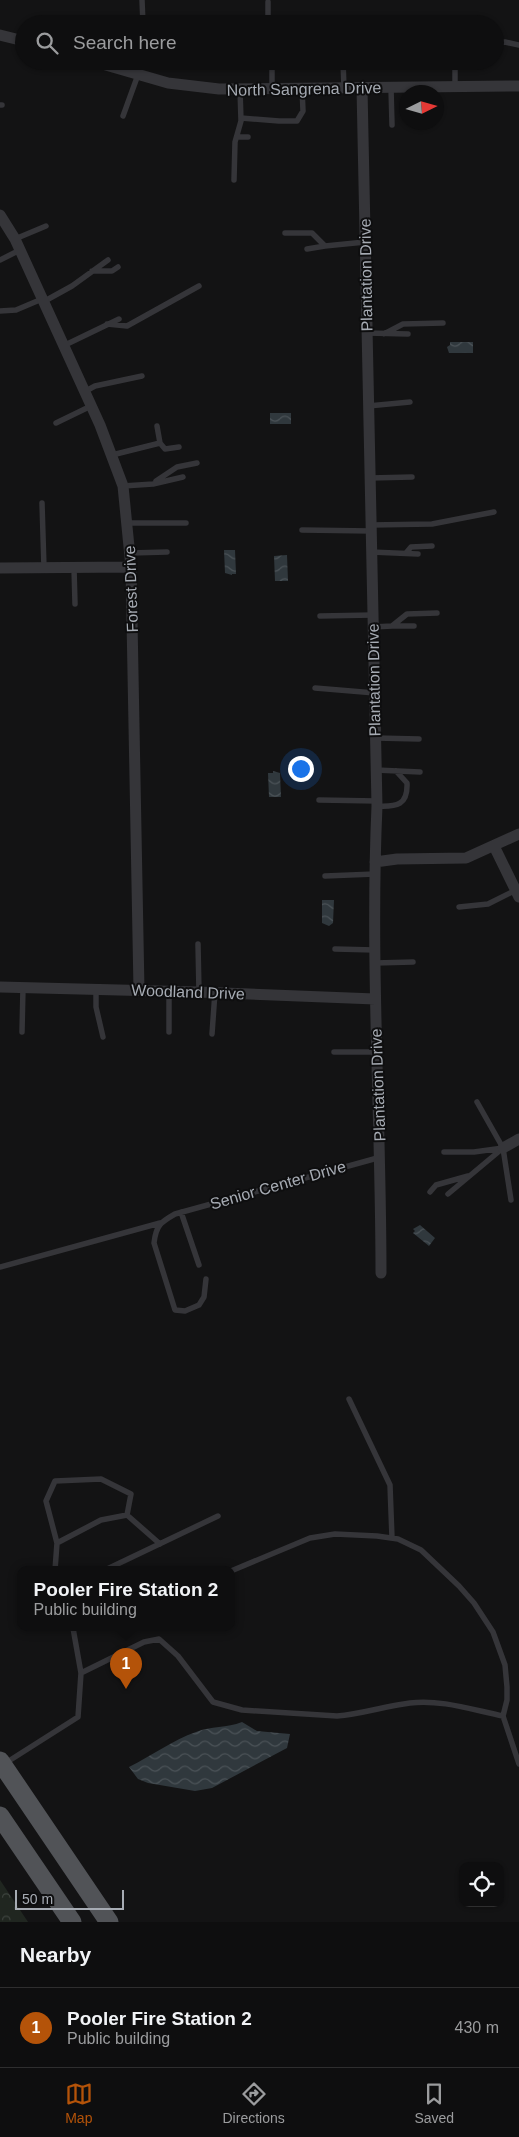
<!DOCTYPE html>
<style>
:root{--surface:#0e0e0f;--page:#171718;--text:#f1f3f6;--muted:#9b9c9e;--line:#2e2e2f;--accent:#b45309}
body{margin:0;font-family:Helvetica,sans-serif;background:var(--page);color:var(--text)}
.controls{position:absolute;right:15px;bottom:15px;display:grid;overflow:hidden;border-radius:10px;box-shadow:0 1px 4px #0004}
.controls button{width:45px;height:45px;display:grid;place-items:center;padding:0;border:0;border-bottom:1px solid var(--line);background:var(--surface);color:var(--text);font:25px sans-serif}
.compass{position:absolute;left:399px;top:85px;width:45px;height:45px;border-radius:50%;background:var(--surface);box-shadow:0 1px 4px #0004;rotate:85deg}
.scale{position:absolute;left:15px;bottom:12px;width:109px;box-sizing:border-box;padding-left:5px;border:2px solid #a6abb3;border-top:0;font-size:14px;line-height:18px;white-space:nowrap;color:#a6abb3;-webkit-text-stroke:4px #0e0e0f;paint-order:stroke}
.you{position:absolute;left:300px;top:768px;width:18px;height:18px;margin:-12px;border:4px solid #fff;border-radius:50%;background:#1a73e8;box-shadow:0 0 0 8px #1a73e833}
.badge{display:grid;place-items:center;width:32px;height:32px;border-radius:50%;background:var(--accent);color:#fff;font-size:16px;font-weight:700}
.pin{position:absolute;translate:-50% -41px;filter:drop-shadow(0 1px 2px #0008)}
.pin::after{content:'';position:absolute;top:26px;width:18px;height:15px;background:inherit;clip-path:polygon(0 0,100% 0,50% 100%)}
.popup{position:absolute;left:17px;top:1566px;width:218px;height:65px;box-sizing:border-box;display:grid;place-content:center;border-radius:10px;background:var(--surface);filter:drop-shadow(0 1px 4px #0005);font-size:16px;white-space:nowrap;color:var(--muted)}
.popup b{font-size:19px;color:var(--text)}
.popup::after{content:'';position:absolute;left:50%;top:100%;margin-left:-10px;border:10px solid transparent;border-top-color:var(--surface)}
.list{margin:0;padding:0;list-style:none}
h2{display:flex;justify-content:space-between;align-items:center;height:65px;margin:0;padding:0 20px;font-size:21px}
h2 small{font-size:16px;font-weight:400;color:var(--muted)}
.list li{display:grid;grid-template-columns:32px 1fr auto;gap:15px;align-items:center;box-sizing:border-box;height:80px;padding:0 20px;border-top:1px solid var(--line)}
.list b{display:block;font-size:19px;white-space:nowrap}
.list p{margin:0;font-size:16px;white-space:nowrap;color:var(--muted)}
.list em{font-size:16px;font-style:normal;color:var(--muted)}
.icon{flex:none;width:28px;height:28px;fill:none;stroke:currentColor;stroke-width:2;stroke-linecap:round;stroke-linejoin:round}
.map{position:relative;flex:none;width:519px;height:1922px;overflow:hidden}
.search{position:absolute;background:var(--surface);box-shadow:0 1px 4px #0004;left:15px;right:15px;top:15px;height:55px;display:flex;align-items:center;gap:12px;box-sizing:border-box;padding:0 18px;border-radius:28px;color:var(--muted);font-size:19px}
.sheet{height:145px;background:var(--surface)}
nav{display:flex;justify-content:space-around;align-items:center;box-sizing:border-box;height:70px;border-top:1px solid var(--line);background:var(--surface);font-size:14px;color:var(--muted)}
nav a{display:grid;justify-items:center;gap:2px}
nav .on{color:var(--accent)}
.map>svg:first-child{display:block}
</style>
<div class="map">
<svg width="519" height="1922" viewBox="0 0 519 1922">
<defs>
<pattern id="forest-crowns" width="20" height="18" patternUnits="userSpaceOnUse" patternTransform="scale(1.25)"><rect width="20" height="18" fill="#202620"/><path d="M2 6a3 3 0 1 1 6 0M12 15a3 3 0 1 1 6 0" fill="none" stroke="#3d433e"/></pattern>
<pattern id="water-waves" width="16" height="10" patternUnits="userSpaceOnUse" patternTransform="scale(1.25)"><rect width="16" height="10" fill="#30383d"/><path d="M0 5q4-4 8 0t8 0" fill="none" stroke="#4b5257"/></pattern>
</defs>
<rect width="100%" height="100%" fill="#131314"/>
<path fill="url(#forest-crowns)" d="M0 1880 28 1922H0Z"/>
<path fill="url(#water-waves)" d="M450 342H473V353H449L447 347 450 345Z
M270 413H291V424H270Z
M224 550H235L236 574H232V575L225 573Z
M287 555 288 581H275L274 556Z
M273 771 280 773 281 797H269L268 773H273Z
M322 900H334L333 923 329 926 322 923Z
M420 1225 435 1238 429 1246 413 1233 415 1231 413 1229Z
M242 1722 257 1731 290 1734 287 1748 212 1788 195 1791 148 1783 138 1779 129 1767C151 1756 173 1740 196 1732 211 1726 227 1728 242 1722Z"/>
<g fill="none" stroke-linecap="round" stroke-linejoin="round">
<path stroke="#353539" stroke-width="5.5" d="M142 0 143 24
M268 24V2
M495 43 505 42 519 45
M272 61V89
M343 61 344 88
M455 61V87
M391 88 392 125
M0 105H2
M123 116 143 61
M241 118 279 121H297L303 111 302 88
M237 137H248
M234 180 235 142 241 121 240 89
M285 233H312L325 246 365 242
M15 239 46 226
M307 249 325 246
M0 260 20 250
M92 271H112L118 267
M43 302 72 286 108 260
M0 311 16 310 42 299
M107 324 127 326 199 286
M367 333 408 334
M384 334 403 324 443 323
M63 346 119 319
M84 392 95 386 142 376
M368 406 410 402
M56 423 91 406
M157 426 160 443
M112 455 160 443 165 449 179 447
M370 478 412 477
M156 481 177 467 197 463
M123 486 153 484 183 477
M42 503 44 568
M128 523H186
M371 525 432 524 494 512
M302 530 371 531
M371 552 418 554
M130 553 167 552
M406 553 411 547 432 546
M74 568 75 604
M320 616 373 615
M392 626H414
M373 627 392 626 407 614 437 613
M315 688 375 693
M376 738 419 739
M376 770 420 772
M319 800 377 801
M377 806C397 807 408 805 407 783L396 771
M325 876 375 874
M459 907 488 904 516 890
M198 944 199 992
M335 949 375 950
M375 963 413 962
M96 989V1007L103 1037
M22 1032 23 988
M169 1032V991
M212 1034 215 992
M334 1052H377
M477 1102 503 1148 511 1200
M444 1152H474L503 1148
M430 1192 436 1185 468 1176
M448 1194 503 1148
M181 1212 199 1265
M0 1267 160 1223
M206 1279 204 1297 199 1305 185 1311 175 1310 154 1243C156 1225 161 1222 175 1214L381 1157
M349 1399 390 1485 392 1538
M57 1543 46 1501 55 1481 101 1479 131 1494 127 1515
M55 1570 57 1543 101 1520 127 1515 160 1544
M105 1570 218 1516
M231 1571 310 1538 335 1534 377 1536 398 1539 421 1550 459 1586 474 1603 493 1632 505 1665 507 1687V1700L503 1716 519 1764
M81 1673 144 1642 159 1639 178 1656 213 1702 242 1710 337 1716C362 1714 385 1706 410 1703 440 1699 473 1710 503 1716
M4 1764 78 1717 81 1673 73 1628"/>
<path stroke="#353539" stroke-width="11" d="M0 35 24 41
M92 61 168 83 219 89 519 86
M362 88 377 806C370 961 381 1117 381 1273
M0 215 15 239 100 425 123 486 131 567 139 990
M0 568 131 567
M494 846 519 897
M375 862 397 859 466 858 519 834
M0 987 198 992 375 999
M503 1148 519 1139"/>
<path stroke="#515357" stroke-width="19" d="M0 1761 109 1922
M0 1816 72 1922"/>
</g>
<g text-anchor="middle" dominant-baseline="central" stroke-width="4" stroke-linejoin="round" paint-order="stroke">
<g font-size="16" fill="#a6abb3" stroke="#0e0e0f">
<text transform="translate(304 89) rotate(-1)">North Sangrena Drive</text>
<text transform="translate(366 275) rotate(-91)">Plantation Drive</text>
<text transform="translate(131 589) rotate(-92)">Forest Drive</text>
<text transform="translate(374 680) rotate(-91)">Plantation Drive</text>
<text transform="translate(188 992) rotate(2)">Woodland Drive</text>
<text transform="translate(378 1085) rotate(-92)">Plantation Drive</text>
<text transform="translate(278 1185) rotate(-16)">Senior Center Drive</text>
</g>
</g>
</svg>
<div class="controls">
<button><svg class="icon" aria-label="locate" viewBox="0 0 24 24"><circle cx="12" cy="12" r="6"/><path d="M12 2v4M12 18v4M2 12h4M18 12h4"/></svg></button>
</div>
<svg class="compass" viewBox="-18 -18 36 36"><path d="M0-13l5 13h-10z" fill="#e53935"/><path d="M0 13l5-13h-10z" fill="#9b9c9e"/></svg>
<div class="scale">50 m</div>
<div class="you"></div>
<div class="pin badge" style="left:126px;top:1689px">1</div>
<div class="popup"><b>Pooler Fire Station 2</b>Public building</div>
<div class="search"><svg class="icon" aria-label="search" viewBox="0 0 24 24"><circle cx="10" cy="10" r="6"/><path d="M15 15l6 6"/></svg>Search here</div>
</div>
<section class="sheet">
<h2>Nearby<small></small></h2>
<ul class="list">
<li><span class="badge">1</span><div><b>Pooler Fire Station 2</b><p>Public building</p></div><em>430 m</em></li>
</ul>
</section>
<nav>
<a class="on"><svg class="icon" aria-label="map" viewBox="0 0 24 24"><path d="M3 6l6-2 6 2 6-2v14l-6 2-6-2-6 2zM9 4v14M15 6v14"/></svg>Map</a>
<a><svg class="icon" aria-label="directions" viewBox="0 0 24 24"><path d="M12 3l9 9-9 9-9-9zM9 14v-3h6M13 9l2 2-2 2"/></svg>Directions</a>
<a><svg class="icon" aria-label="saved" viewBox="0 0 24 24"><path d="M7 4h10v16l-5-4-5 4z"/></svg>Saved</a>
</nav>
